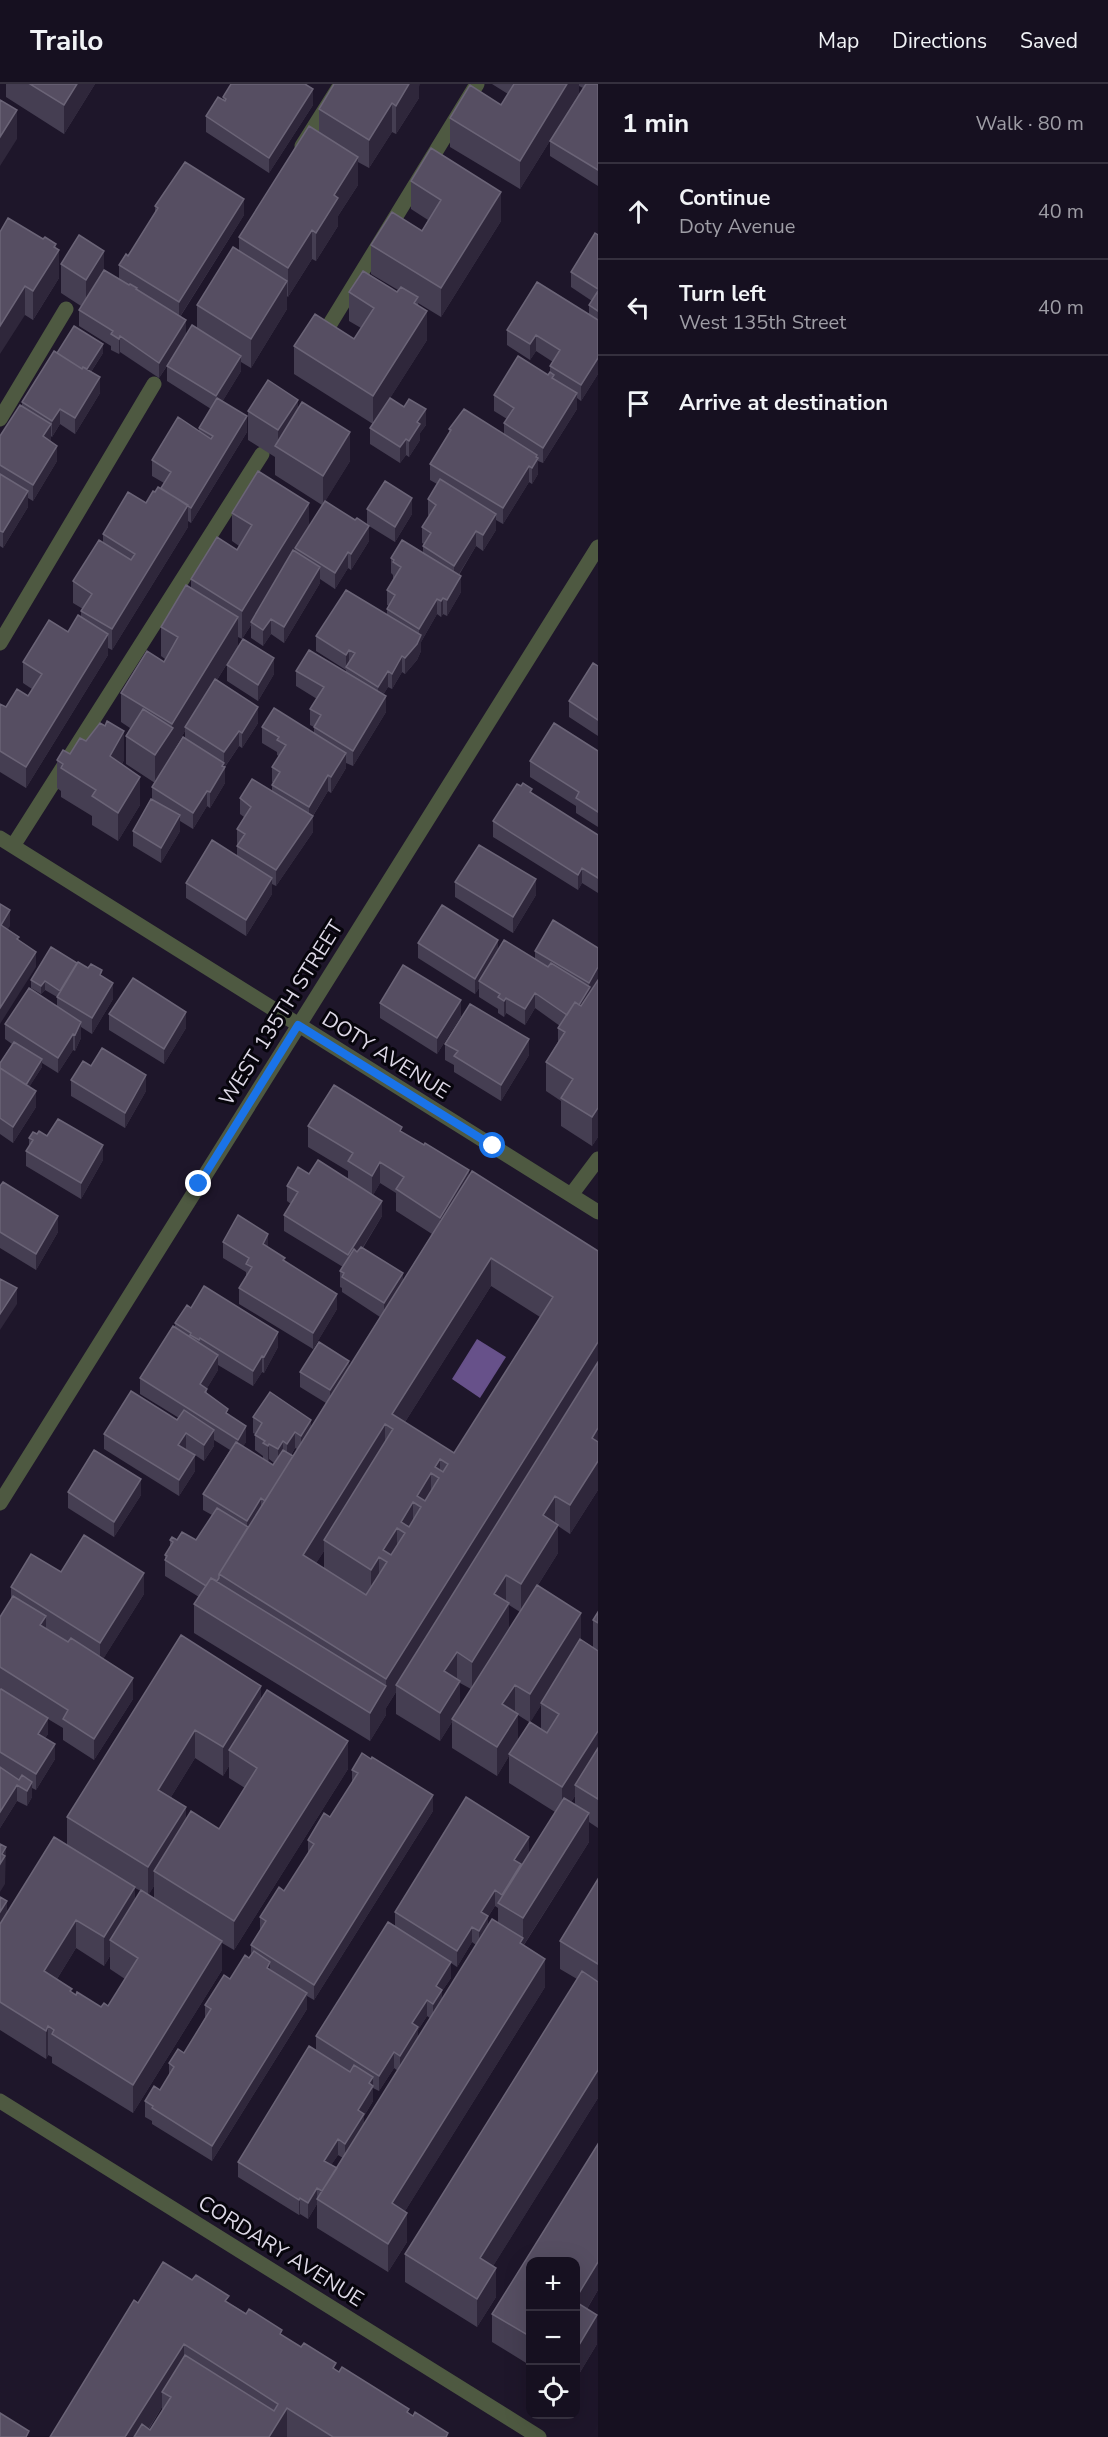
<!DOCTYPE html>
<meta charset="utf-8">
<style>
:root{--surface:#161020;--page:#1f1929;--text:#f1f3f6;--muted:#9e9da5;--line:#35303e}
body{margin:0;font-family:"Nunito Sans",sans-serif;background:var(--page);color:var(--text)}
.controls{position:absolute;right:18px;bottom:18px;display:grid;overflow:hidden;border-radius:12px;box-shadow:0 6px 24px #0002}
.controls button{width:54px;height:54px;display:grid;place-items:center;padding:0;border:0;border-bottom:2px solid var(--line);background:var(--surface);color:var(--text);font:30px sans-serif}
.stop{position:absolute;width:18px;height:18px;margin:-14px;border:4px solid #1a73e8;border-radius:50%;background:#fff}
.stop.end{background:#1a73e8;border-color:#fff;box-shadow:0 2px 6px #0008}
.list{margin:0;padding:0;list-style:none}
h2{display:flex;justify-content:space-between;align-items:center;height:78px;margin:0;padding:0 24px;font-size:26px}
h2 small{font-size:20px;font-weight:400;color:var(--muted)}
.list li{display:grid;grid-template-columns:39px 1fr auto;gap:18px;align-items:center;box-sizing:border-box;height:96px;padding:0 24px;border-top:2px solid var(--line)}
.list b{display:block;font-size:22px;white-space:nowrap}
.list p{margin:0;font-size:20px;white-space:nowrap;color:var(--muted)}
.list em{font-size:20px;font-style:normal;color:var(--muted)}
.icon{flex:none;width:33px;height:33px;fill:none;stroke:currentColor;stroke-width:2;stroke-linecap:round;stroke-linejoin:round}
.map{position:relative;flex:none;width:598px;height:2353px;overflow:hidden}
header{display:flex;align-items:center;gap:36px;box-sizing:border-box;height:84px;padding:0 30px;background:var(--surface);border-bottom:2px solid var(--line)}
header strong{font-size:28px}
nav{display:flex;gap:33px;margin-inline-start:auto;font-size:21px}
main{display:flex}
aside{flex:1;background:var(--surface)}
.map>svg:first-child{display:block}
</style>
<header>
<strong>Trailo</strong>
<nav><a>Map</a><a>Directions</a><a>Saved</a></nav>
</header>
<main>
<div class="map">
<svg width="598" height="2353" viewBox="0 0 598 2353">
<rect width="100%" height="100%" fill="#1e162a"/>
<path fill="#67518a" d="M477 1255 506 1273 480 1314 452 1295Z"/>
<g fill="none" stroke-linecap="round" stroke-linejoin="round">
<path stroke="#4e5941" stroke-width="15" d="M302 62 341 0
M330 240 477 0
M0 335 66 225
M0 559 154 300
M0 754 598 1128
M13 762 262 370
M571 1111 598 1075
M0 1419 598 463
M0 2017 539 2353"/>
</g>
<path fill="#453e52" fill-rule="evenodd" d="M6 0H95L64 50 6 13Z
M492 0H598V102L550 72V57L583 4 579 2V10L520 105 450 63V34L501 21 508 10Z
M419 3V14L396 50 392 48 369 84 358 78V101L338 132V142L316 177 312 175 288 213 287 212V225L251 284 241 278V287L222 318 247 348 191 439 188 437V443L112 566 108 564V571L26 704 0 688V620L6 623 28 612 32 605 23 599V578L68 548 81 533V527L83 525 73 519V497L103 458V450L146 419 155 408 161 404 164 399 152 392V376L199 347V344L211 325 167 297V282L159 294 120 268 119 270 111 266V262L79 242V226L81 222 61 209V180L104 186 119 195V181L128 172 155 129V122L244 131 180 233 186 251 197 244V221L239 167V153L319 48V25Z
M223 13 313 21 269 89 206 48V32L223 17Z
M411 97 501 137 441 233 418 219 427 256 390 314 426 341 420 349V356L409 373 406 371 400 379 370 360V344L373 340 294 290V262L354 255 361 244 349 237V208H397L398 206 371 190V161L422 147 428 136 411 125Z
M0 148 56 164 59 194 33 236 25 231Z
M598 151V290L581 317 577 314V325L543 379 538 377V390L532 400 529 398 503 440 496 436V446L483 467 476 462 459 491 461 508 447 532 443 530 441 533 437 530 421 558V567L417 576 405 590 402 588 392 605 388 603 383 611 386 628 353 682 346 679V684L331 709 328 707 313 732V748L276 802 272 800V810L246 852 186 814V799L237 772V745L244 733 240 730V714L272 708V701L273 699 272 698V683L279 672 277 671V668L262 659V643L314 649V643L310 641V625L317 615 296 602V587L346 588V586L316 567V552L387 531V525L389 522 387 521V506L394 495 393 494V491L391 489V474L423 469V462L424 460 422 459V443L429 432 428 431V415L437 400 430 396V380L449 349V345L504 350V339L507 335 494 327V311L548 291 550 288V282L553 278 536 267 530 276 507 261V246L589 231V221L592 217 571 203V188Z
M57 269H103L91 288 100 309 75 350 60 340 52 353 51 352 50 357 57 377 33 417 28 414V423L3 464 0 462V352L22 322V318Z
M298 325 350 377 325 417 355 436 367 441V425L412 430 395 458 369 442V457L351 486 348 484 335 505 320 495V499L284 559 271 550 263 562 251 554V541L242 555 238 553V562L217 596 258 639 242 664 239 662 225 683V699L210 724 207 722 193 745 180 737V747L161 779 133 762V747L152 715V703L155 699 126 680V652L130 644 121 638V609L164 578 165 575 161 572V543L191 504V495L237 466 239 462 232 457V429L309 442 322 421 275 391V373L248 356V327ZM185 647V655L173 669V667Z
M227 581 274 590 258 617 227 597Z
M598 582V652L569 633V617Z
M86 657 124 676 122 680 140 721 118 757 92 741V732L61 713V707L57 704V676L70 670Z
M598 667V743L576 729V722L530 693V677Z
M532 710 598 751V809L582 799 578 806 493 753V737Z
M455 798 536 811 513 849 455 813Z
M418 859 498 866 535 875V867L598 864V1053L592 1062 561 1042V1017L546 1007V978L558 958V944L560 942 535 924 525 941 506 929 504 933 498 929V925L479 913V904L475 910 418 874Z
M77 879 102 892 113 915 92 950 81 943V954L75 967 73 966 58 989 42 979V983L29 1003 36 1023 13 1059 0 1050V979L12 960 5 955V940L57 923V913L45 906 41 910 31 904V896Z
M380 919 461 932 437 970 380 934Z
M109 930 186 944 164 980 109 946Z
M445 960 529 971 501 1017 454 988V981L445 976Z
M91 982 146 1007 125 1044 71 1012V996Z
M308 1042 402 1048 469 1091 598 1167V1406L570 1450 558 1442V1469L538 1501 581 1556 593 1563V1536L598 1528V1744L589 1738V1758L524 1861 545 1903 405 2127 407 2158 388 2188 317 2144V2120L308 2135 300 2130 299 2131 238 2093V2078L316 1967V1952L395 1842V1828L529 1768 521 1783 555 1728 509 1699V1672L497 1692 452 1664V1638L440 1657 396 1630V1608L386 1624V1631L370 1657 194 1549V1520L199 1513 165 1492V1471L170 1463V1456H196L212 1431 203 1426V1410L230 1366 214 1356V1362L204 1377 186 1365H185L195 1387 179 1412 104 1365V1350L177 1336 179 1334 140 1310V1294L175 1243V1239L191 1224 278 1263 264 1289 262 1288 253 1302 218 1281V1286L207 1304V1309L228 1330 246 1358 243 1362 263 1375V1372L255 1366V1350L253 1349V1333L311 1343 326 1319 300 1303V1288L349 1283 380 1233 342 1208V1204L340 1203V1187L343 1183 284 1147V1131L291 1120 287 1117V1102L309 1090 348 1095V1087L308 1063ZM380 1099 396 1109V1127L432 1150 403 1197 363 1164 382 1132 373 1111ZM491 1202 540 1233 454 1369 405 1338ZM295 1364 297 1365 293 1372 291 1371ZM269 1375 274 1379 273 1381 268 1378ZM324 1467V1484L316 1479ZM509 1521 520 1528 509 1545ZM460 1599 471 1605 460 1623ZM541 1621V1645L530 1638ZM518 1631 529 1638 518 1657ZM575 1712V1720L571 1718ZM495 1822 498 1824V1839L488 1843V1833ZM472 1858 476 1861 442 1915V1907L451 1894V1879L457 1883ZM427 1932 430 1934 418 1954V1946ZM394 1984 398 1987 364 2041V2032L373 2017V2004L379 2007ZM338 2071 343 2074 337 2084 331 2081Z
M37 1050 47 1052 103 1076 81 1115 26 1082V1067L29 1062V1054Z
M0 1102 58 1148 36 1186 0 1164Z
M223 1158 268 1164 285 1177 337 1225 313 1265 239 1220V1204L246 1192V1188L223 1174Z
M68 1408 141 1411 114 1453 68 1424Z
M61 1488 144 1510 103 1575 133 1615 94 1676 63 1656V1644L48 1635V1650L45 1654 55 1675 36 1706 32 1704V1713L27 1722 17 1717 0 1744V1606L1 1605H0V1533L11 1516V1503Z
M181 1551 261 1615 348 1685 234 1866 222 1859V1886L133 2029 52 1979V1973L48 1971 46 1975 0 1946V1813L7 1829 67 1761V1733ZM195 1674 223 1692 229 1682V1694L245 1704 219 1745 186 1736 171 1713ZM154 1802V1814L148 1811ZM135 1804 141 1807 135 1816ZM76 1864 104 1882 110 1872V1885L125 1895 108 1922 101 1923 72 1909 57 1895Z
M352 1686 433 1727 314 1916 307 1912V1925L212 2077 152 2040V2037L145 2033V2017L160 2006 169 1991V1979L184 1969 205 1934V1921L249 1874 251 1872V1861L260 1846V1833L284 1807 308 1770V1756L330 1733 352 1699Z
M598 1795V2014L493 2182 496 2213 477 2243 405 2198V2170L577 1895 560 1885V1857Z
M598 2060V2206L587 2225 597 2260 576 2295V2178H531V2282L492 2258V2230Z
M138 2219H229L282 2251 336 2286 448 2353H50ZM162 2323V2326L150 2346 149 2345Z"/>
<path fill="#2f273b" d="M77 0H95L64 50V21Z
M409 0H420L419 3V14L396 50V22Z
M567 0H579V10L520 105V77Z
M313 5V21L269 89V74Z
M392 19V48L369 84V56Z
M17 26V55L0 82V53Z
M358 73V101L338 132V142L316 177V149L334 111Z
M501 108V137L441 233V204Z
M244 115V131L179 234V218Z
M312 146V175L288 213V184Z
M56 160V171L59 166V194L33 236V207Z
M104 167V195L86 225V196Z
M287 197V225L251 284V255Z
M25 202V231L0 270V242Z
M427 227V256L373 341V312Z
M186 236V252L159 294V279Z
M536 251V267L530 276V260Z
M120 252V268L119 270V255Z
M103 260V269L85 297V288Z
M241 272V287L216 328V312Z
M598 274V290L581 317V301Z
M100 293V309L75 350V334Z
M577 309V325L543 379V364Z
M298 316V344L278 364V346Z
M60 325V340L52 353V337Z
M426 325V341L420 349V356L409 373V357L417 338Z
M247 332V348L191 439V424Z
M51 340V356L43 368V352Z
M350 348V377L323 421V392Z
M406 355V371L400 379V363Z
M57 362V377L33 417V401Z
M537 371V376L538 374V390L532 400V384Z
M529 382V398L503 440V424Z
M28 407V423L3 464V448Z
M412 414V430L395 458V443Z
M309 419V448L295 464V470L251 538V541L242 555V527Z
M188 421V443L112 566V545Z
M496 430V446L483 467V451Z
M369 442V457L351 486V470Z
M476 447V462L454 498V482Z
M348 468V484L335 505V489Z
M320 483V499L284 559V543Z
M461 492V508L447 532V516Z
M443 514V530L441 533V517Z
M437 515V530L421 558V567L417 576 405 590V574L419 555V545Z
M238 533V562L187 644 185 643V647L173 667V672L155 699V671L172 646V640Z
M271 535V550L263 562V546Z
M108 550V571L26 704V683Z
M349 566V581L346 583V586V571Z
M402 572V588L392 605V590Z
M274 574V590L258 617V601Z
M388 587V603L378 619V603Z
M386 612V628L353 682V667Z
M258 623V639L242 664V649Z
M124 647V676L110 700V672Z
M239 647V662L224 684V668Z
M346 669V684L331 709V693Z
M224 679V687L225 683V699L210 724V708Z
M328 691V707L309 738V723Z
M140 693V721L118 757V729Z
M207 707V722L193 745V729Z
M180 731V747L161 779V764Z
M313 732V748L276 802V786Z
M582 784V799L578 806V791Z
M272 794V810L246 852V836Z
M536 795V811L513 849V833Z
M10 826V842L1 857V841Z
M498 856V872L479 897V904L475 910V895Z
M36 868V883L0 940V924Z
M598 883V899L590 918 571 934 589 905V899Z
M45 897V906L41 910V902Z
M113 899V915L92 950V934Z
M535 909V924L525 941V925Z
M506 914V929L504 933V917Z
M461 916V932L437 970V954Z
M186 928V944L164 980V965Z
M81 938V954L75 967V951Z
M73 950V966L58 989V974Z
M529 955V971L501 1017V1001Z
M42 975V983L24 1011V1003Z
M146 991V1007L125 1044V1029Z
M36 1007V1023L13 1059V1043Z
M598 1024V1053L592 1062V1033Z
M103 1061V1076L81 1115V1099Z
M380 1078V1099L372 1113V1092Z
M469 1086V1107L440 1155V1134Z
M382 1117V1132L348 1187V1171Z
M58 1132V1148L36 1186V1170Z
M268 1150V1166L263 1160Z
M491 1174V1202L393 1357 392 1330Z
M403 1189V1205L384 1235V1219Z
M17 1204V1220L0 1246V1230Z
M337 1210V1225L313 1265V1249Z
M278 1248V1263L264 1289V1273Z
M598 1258V1287L396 1601V1608L386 1624V1595Z
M218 1271V1286L200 1316V1300Z
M262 1272V1288L253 1302V1287Z
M349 1277V1292L330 1322V1306Z
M311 1336V1352L301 1368V1352Z
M385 1340V1368L324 1456V1467L303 1500V1471Z
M246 1342V1358L238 1371V1356Z
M598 1344V1373L592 1354Z
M214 1346V1362L204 1377V1361Z
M295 1348V1364L287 1376V1360Z
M186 1349V1365L178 1377V1361Z
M283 1357V1373L278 1381V1365Z
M269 1360V1375L268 1378V1362Z
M195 1371V1387L179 1412V1396Z
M440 1375V1403L439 1394 435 1383Z
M598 1377V1406L570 1450V1421Z
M431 1389V1418L421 1423 417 1412Z
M141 1395V1411L114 1453V1438Z
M555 1412V1440L543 1431Z
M261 1414V1430L247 1450V1437Z
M413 1418V1446L405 1449 401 1438Z
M558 1441V1469L521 1528V1500Z
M397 1444V1473L387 1478 383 1466Z
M379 1473V1501L371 1514V1486Z
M144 1489V1510L100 1580V1559Z
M506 1491V1519L494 1510Z
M509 1519V1547L472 1606V1578Z
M581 1529V1557L541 1619V1621L530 1639V1610Z
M46 1532V1553L40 1541Z
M457 1568V1596L444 1587Z
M133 1594V1615L94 1676V1655Z
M460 1597V1626L452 1635V1638L440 1657V1629Z
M515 1601V1630L502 1620Z
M261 1602V1630L229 1666V1682L223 1692V1663Z
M386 1602V1631L370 1657V1629Z
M518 1630V1658L509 1670V1672L497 1692V1663Z
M48 1634V1650L38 1665V1650Z
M195 1646V1674L158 1734V1706Z
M598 1647V1675L575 1701V1712L562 1732V1703Z
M348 1657V1685L234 1866V1837Z
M55 1660V1675L36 1706V1690Z
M32 1698V1713L27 1722V1707Z
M17 1701V1717L0 1744V1728Z
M433 1711V1727L314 1916V1901Z
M186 1723V1751L154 1787V1802L148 1812V1783Z
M589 1729V1758L523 1862 520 1859 523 1855V1834Z
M529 1753V1768L521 1782V1796L502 1821V1811L514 1776Z
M6 1763 5 1800 0 1808V1780L2 1770Z
M135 1803V1832L110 1856V1872L104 1882V1853Z
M495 1806V1822L488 1833V1848L479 1862V1847L481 1828Z
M7 1817V1846L0 1856V1828Z
M76 1836V1864L44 1916V1887Z
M472 1843V1858L457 1883V1867Z
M222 1857V1886L133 2029V2001Z
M545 1875V1903L392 2148V2119Z
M270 1878V1893L267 1884Z
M451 1878V1894L442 1907V1921L433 1936V1920L436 1902Z
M307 1909V1925L212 2077V2062Z
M427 1916V1932L418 1946V1958L400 1988V1972L412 1939Z
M48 1942V1971L46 1975V1947Z
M394 1968V1984L379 2007V1992Z
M598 1986V2014L480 2203V2174Z
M373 1993V2017L364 2032V2045L345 2075V2060L369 1999Z
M338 2055V2071L324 2092V2077Z
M317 2104V2120L308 2135V2119Z
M300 2114V2130L299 2131V2116Z
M407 2129V2158L388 2188V2160Z
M598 2178V2206L576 2243V2214Z
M496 2184V2213L477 2243V2215Z
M597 2231V2260L576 2295V2266Z
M184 2260V2289L162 2308V2323L143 2353H125Z
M287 2324V2353H269Z"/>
<path fill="#564e62" stroke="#6b6477" stroke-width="1.5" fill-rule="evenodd" d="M30 0H77L64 21Z
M231 0H305L313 5 269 74 206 32 218 13 225 17 226 15 223 13Z
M334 0H409L396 22 392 19 369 56 319 25Z
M514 0H567L520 77 450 34 470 1 501 21Z
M586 0H598V86L550 57Z
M0 16 17 26 0 53Z
M309 42 358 73 334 111 338 114 316 149 312 146 288 184 239 153Z
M431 64 501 108 441 204 371 161 392 128 422 147 441 116 411 97Z
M185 78 244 115 179 218 119 181 126 170 128 172 158 124 155 122Z
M8 134 43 155 45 153 56 160 54 163 59 166 33 207 25 202 0 242V148Z
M595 149 598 151V205L571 188Z
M79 151 104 167 86 196 61 180Z
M233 163 287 197 251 255 197 221Z
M104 186 129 201 130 200 137 204 136 205 186 236 159 279 120 252 119 255 111 250 113 247 79 226Z
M363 187 397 208 401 203 418 213 414 219 427 227 373 312 294 262 315 230 354 255 374 224 349 208Z
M537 198 598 236V274L581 301 550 282 560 266 536 251 530 260 507 246Z
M598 207V227L589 221Z
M192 241 241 272 216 312 167 282Z
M74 242 103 260 87 285 83 283 82 285 57 269Z
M54 267 82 285 83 283 100 293 75 334 60 325 52 337 22 318Z
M518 272 548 291 550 288 554 291 552 294 577 309 543 364 504 339 514 324 494 311Z
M268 296 298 316 278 346 248 327Z
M217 314 247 332 191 424 161 404 171 388 152 376 178 333 211 355 213 352 199 344Z
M390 314 404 323 409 315 426 325 417 338 420 340 409 357 406 355 400 363 370 344Z
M302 318 350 348 323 392 275 362Z
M20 321 51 340 43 352 57 362 33 401 0 381V352Z
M464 325 537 371 536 373 538 374 532 384 529 382 503 424 430 380 451 346 449 345Z
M258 387 309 419 242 527 191 495 217 453 237 466 252 441 232 429Z
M0 390 28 407 3 448 0 447Z
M440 395 496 430 483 451 476 447 454 482 423 462 431 449 422 443 436 421 428 415Z
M385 397 412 414 395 443 367 425Z
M158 403 188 421 112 545 81 527 92 510 73 497 99 456 131 476 135 470 103 450 128 408 146 419 153 407 155 408Z
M325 417 355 436 357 434 369 442 351 470 348 468 335 489 295 464Z
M402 456 461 492 447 516 443 514 441 517 437 515 419 545 387 525 395 511 387 506 401 483 393 478 394 476 391 474Z
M293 466 320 483 284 543 271 535 263 546 251 538Z
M186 501 238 533 172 640 121 609 147 567 164 578 178 553 161 543Z
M346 506 421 551 417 560 405 574 402 572 392 590 388 587 378 603 346 583 355 569 349 566 346 571 316 552Z
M78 531 108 550 26 683 0 667V620L6 623 17 605 28 612 42 590 23 578 49 536 68 548Z
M243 555 274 574 258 601 227 581Z
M309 566 386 612 353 667 314 643 321 631 310 625 324 603 296 587Z
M593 579 598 582V636L569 617Z
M215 595 258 623 242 649 239 647 224 668 185 643Z
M274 624 346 669 331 693 328 691 309 723 272 701 280 688 272 683 286 661 277 656 279 653 262 643Z
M143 625 173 644 155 671 126 652Z
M107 637 124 647 110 672 140 693 118 729 92 712 96 706 61 684 63 680 57 676 63 666 70 670 80 654 86 657 100 639 105 642Z
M554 639 598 667V728L576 714 579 708 530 677Z
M183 653 224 679 222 682 225 683 210 708 207 707 193 729 152 703Z
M252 695 313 732 276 786 237 762 245 750 237 745 251 723 240 714Z
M523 699 532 705 530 708 598 751V794L582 784 578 791 493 737 517 700 521 702Z
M151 715 180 731 161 764 133 747Z
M212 756 272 794 246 836 186 799Z
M479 761 536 795 513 833 455 798Z
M0 820 10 826 1 841 19 853 17 855 36 868 0 924Z
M442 821 498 856 475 895 418 859Z
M553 836 598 864V883L589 899 535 867Z
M504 856 548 883 551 879 590 903 579 921 575 918 567 931 535 909 525 925 506 914 504 917 498 913 500 910 479 897Z
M51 863 77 879 60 907 45 897 41 902 31 896Z
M78 878 88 884 91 880 102 886 100 891 113 899 92 934 57 913Z
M403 881 461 916 437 954 380 919Z
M133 894 186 928 164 965 109 930Z
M598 896V1024L592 1033 561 1014 573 995 546 978 565 948 558 944 575 918 581 922Z
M29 904 81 938 75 951 73 950 58 974 5 940Z
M470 920 529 955 501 1001 454 972 458 967 445 960Z
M14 958 42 975 26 1001 0 984V979Z
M102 964 146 991 125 1029 71 996 83 977 91 982Z
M0 984 36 1007 13 1043 0 1034Z
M334 1001 402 1043 400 1047 424 1061 425 1059 469 1086 440 1134 396 1105 404 1093 380 1078 372 1092 348 1077 353 1069 308 1042Z
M58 1035 103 1061 81 1099 26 1067 33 1056 29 1054 33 1048 37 1050 39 1047 47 1052Z
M318 1076 382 1117 348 1171 284 1131 298 1108 287 1102 298 1083 309 1090Z
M472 1087 598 1167V1258L386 1595 219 1490ZM491 1174 553 1213 454 1369 392 1330ZM385 1340 393 1345 324 1456 371 1486 379 1473 387 1478 366 1511 303 1471ZM440 1375 448 1380 443 1388 435 1383ZM431 1389 439 1394 425 1417 417 1412ZM413 1418 421 1423 409 1443 401 1438ZM397 1444 405 1449 391 1471 383 1466Z
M3 1098 58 1132 36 1170 0 1148V1102Z
M238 1131 268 1150 263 1160 285 1174 283 1176 337 1210 313 1249 239 1204 252 1183 246 1180 249 1174 223 1158Z
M361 1163 403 1189 384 1219 342 1193 344 1189 340 1187 354 1165 357 1168Z
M0 1195 17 1204 0 1230Z
M204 1202 278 1248 264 1273 262 1272 253 1287 200 1254 199 1256 190 1251 191 1249 175 1239 187 1221 191 1224Z
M173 1242 218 1271 200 1300 207 1305 205 1308 228 1325 226 1329 246 1342 238 1356 140 1294Z
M319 1258 349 1277 330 1306 300 1288Z
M598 1278V1344L592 1354 598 1358V1377L570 1421 555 1412 543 1431 558 1441 521 1500 506 1491 494 1510 509 1519 472 1578 457 1568 444 1587 460 1597 440 1629 396 1601Z
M131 1307 177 1336 184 1326 214 1346 204 1361 186 1349 178 1361 195 1371 179 1396 104 1350Z
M270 1308 311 1336 301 1352 295 1348 287 1360 283 1357 278 1365 269 1360 268 1362 263 1359 265 1357 255 1351 262 1339 253 1333Z
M236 1358 273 1381 283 1366 293 1372 265 1417 261 1414 247 1437 203 1410Z
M94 1366 141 1395 114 1438 68 1408Z
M217 1424 248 1443 219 1490V1494L217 1497 211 1494 206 1502 165 1476 167 1472 165 1471 173 1458 170 1456 172 1453 177 1456 182 1448 196 1456Z
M84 1451 144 1489 100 1559 11 1503 31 1470 61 1488Z
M211 1494 386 1602 370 1629 194 1520Z
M537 1501 581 1529 530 1610 515 1601 502 1620 518 1630 497 1663 452 1635Z
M13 1512 46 1532 40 1541 68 1558 71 1554 133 1594 94 1655 63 1635 68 1626 0 1583V1533Z
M598 1528V1539L593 1536Z
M181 1551 261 1602 223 1663 195 1646 158 1706 186 1723 148 1783 67 1733Z
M580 1555 598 1567V1647L562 1703 509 1670 530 1638 547 1649 559 1630 541 1619Z
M1 1605 48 1634 38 1650 55 1660 36 1690 0 1668V1606Z
M267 1606 348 1657 234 1837 154 1787 191 1727 219 1745 257 1684 229 1666Z
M598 1664V1715L575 1701Z
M362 1669 371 1675 372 1673 433 1711 314 1901 251 1861 266 1837 260 1833 279 1803 284 1807 314 1760 308 1756 324 1729 330 1733 358 1689 352 1686Z
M0 1683 19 1696 22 1691 32 1698 27 1707 17 1701 0 1728Z
M466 1713 529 1753 514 1776 521 1780 502 1811 495 1806 481 1828 488 1832 479 1847 472 1843 457 1867 395 1828Z
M564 1714 589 1729 523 1834 498 1819Z
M54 1753 135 1803 104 1853 76 1836 44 1887 72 1905 70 1907 76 1911 77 1908 101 1923 104 1919 108 1922 138 1874 110 1856 141 1806 222 1857 133 2001 52 1950 54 1946 48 1942 46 1947 0 1918V1840Z
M0 1760 6 1763 2 1770 5 1772 0 1780Z
M598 1795V1880L560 1857Z
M0 1813 7 1817 0 1828Z
M492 1835 523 1854 520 1859 545 1875 392 2119 407 2129 388 2160 317 2115Z
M388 1838 451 1878 436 1902 442 1906 433 1920 427 1916 412 1939 418 1943 400 1972 394 1968 379 1992 316 1952Z
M254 1867 270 1878 267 1884 307 1909 212 2062 152 2024 153 2022 145 2017 154 2002 160 2006 174 1983 169 1979 178 1965 184 1969 211 1925 205 1921 224 1891 230 1895 245 1871 249 1874Z
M582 1887 598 1898V1986L480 2174 496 2184 477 2215 405 2170Z
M309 1962 350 1988 354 1981 373 1993 369 1999 373 2002 358 2026 364 2030 345 2060 338 2055 324 2077 337 2084 322 2107 317 2104 308 2119 300 2114 299 2116 238 2078Z
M598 2060V2178L576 2214V2178H531V2253L492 2230Z
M163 2178 192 2196 196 2191 229 2212 225 2217 246 2230 249 2225 282 2246 280 2250 301 2263 304 2259 336 2279 333 2284 339 2288 342 2283 409 2325 407 2328 413 2332 415 2328 448 2349 446 2353H333L287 2324 269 2353H134L142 2340 150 2346 171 2313 162 2308 185 2271 274 2327 278 2320 184 2260 125 2353H50L134 2216 138 2219Z
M576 2218 597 2231 576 2266Z
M0 2329 29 2347 26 2353H0Z"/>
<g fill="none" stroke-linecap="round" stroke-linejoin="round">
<path stroke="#1a73e8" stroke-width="8" d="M199 1100 298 941 493 1062"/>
</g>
<g text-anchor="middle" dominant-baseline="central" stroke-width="6" stroke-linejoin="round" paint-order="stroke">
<g font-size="21" fill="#ddd8e6" stroke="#07050c">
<text transform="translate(281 929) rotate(-58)">WEST 135TH STREET</text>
<text transform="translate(386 971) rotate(32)">DOTY AVENUE</text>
<text transform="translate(281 2167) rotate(32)">CORDARY AVENUE</text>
</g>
</g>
</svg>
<div class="controls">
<button>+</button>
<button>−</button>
<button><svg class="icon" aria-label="locate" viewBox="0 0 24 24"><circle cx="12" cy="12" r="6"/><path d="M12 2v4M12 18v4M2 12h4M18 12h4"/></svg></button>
</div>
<div class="stop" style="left:493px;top:1062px"></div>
<div class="stop end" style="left:199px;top:1100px"></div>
</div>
<aside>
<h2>1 min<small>Walk · 80 m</small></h2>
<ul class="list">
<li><svg class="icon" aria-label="ahead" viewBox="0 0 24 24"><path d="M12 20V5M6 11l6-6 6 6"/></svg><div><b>Continue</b><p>Doty Avenue</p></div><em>40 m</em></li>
<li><svg class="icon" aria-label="left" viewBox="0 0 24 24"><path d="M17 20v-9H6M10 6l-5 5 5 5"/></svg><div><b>Turn left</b><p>West 135th Street</p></div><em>40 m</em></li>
<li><svg class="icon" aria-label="arrive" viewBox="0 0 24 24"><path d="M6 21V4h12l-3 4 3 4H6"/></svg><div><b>Arrive at destination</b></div></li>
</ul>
</aside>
</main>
